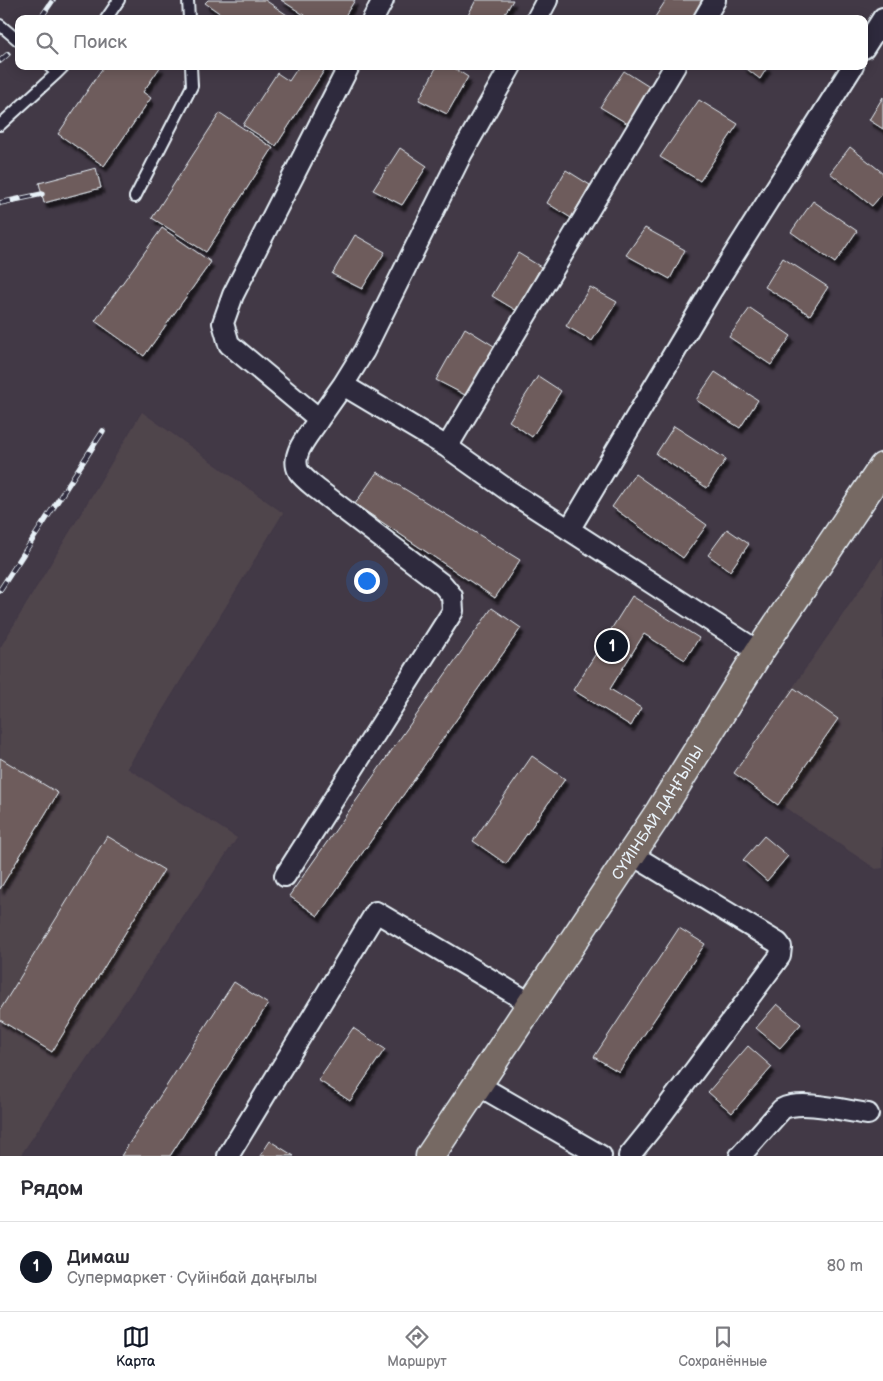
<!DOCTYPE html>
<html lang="ru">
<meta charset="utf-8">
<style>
:root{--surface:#fff;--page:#f7f7f7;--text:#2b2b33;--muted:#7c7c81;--line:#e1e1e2;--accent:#111827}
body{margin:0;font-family:"Balsamiq Sans",sans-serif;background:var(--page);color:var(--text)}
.you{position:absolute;left:366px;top:580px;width:18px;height:18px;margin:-12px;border:4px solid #fff;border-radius:50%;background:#1a73e8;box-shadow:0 0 0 8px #1a73e833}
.badge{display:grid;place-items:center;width:32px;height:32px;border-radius:50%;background:var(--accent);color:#fff;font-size:16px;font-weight:700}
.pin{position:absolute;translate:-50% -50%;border:2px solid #fff;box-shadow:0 1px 5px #0006}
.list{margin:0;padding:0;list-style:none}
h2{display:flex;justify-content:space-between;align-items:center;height:65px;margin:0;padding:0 20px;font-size:21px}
h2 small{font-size:16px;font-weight:400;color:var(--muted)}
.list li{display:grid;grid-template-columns:32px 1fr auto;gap:15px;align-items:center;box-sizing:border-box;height:90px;padding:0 20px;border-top:1px solid var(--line)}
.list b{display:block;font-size:19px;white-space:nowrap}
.list p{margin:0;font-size:16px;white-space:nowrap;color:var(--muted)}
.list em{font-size:16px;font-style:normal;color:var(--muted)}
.icon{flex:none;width:28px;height:28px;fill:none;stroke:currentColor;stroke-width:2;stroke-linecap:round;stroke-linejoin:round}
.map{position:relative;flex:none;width:883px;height:1156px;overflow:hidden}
.search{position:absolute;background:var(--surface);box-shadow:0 2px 12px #0003;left:15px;right:15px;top:15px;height:55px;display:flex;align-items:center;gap:12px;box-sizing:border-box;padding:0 18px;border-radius:10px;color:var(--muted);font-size:19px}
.sheet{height:155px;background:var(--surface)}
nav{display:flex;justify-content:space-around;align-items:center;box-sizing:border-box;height:70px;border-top:1px solid var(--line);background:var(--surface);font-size:14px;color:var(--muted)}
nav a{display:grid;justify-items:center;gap:2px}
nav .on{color:var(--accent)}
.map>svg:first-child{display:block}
</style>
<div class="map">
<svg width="883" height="1156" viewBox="0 0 883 1156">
<defs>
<filter id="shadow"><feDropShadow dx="3" dy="5.5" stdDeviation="1" flood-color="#0009"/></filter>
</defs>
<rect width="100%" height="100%" fill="#423946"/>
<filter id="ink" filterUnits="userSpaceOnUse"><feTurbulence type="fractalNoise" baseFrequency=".02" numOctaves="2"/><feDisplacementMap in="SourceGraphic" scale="10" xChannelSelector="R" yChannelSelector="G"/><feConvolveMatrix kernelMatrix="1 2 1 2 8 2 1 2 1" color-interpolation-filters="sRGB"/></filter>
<g filter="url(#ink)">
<path fill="#4f444c" d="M142 412 283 513 127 768 237 838 20 1156H0V648Z
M883 556V868L876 869 734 773Z"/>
<path fill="#6e5c5b" stroke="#e8f1f8" filter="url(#shadow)" d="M208 0H265L293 19H228L205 3Z
M281 0H355L343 19H310Z
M476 0H513L502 19H466Z
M666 0H703L691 19H658L655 17Z
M104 66H161L143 92 151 98 104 166 58 134Z
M299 66H327L276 146 243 125 277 73 289 81Z
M437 66H451L468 77 447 114 419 100Z
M743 66H768L760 79Z
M624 71 651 88 628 124 600 107Z
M883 97V129L869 120Z
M699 100 738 124 700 181 660 157Z
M220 113 273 148 206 252 152 218Z
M850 147 883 173V193L872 206 830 173Z
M400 148 427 166 402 205 373 190Z
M96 168 101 188 44 203 39 183Z
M566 170 590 185 571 218 547 203Z
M813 201 857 231 835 263 791 232Z
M162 228 211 262 144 356 95 321Z
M645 228 685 250 670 279 626 255Z
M355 235 385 252 362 289 332 274Z
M518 253 541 267 517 311 492 296Z
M783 258 828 287 810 315 765 287Z
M590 287 617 302 592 341 566 326Z
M750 308 791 336 771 365 729 337Z
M465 328 494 346 467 396 436 380Z
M715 372 758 400 740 428 696 400Z
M538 376 561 391 532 437 509 421Z
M674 426 726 459 707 488 656 454Z
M377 472 520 560 495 598 355 504Z
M635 474 707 525 683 558 612 507Z
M727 529 749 544 730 571 708 555Z
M632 596 699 638 685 660 644 634 610 689 641 708 631 726 573 690Z
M492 608 521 628 318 916 289 896Z
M794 688 838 719 778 805 734 773Z
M532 756 565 779 506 864 473 841Z
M0 758 58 793 0 889Z
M107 836 164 870 52 1052 0 1020V1010Z
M764 836 788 856 767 881 743 860Z
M679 928 705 944 619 1072 594 1057Z
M234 982 268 1004 170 1156H121Z
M777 1004 801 1024 780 1048 756 1028Z
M353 1028 385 1049 350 1101 318 1080Z
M748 1046 772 1067 732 1113 708 1092Z
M270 1141 294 1156H260Z"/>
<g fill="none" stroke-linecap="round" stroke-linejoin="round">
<g stroke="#e8f1f8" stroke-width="14">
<path id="lane" d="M188 0 189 19
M106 19 119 0
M0 25 19 41
M49 66 57 73 64 66
M0 125 57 73
M135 197 192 86 191 66"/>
</g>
<g stroke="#e8f1f8" stroke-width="24">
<path id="street" d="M373 19 383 0
M537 19 547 0
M704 19 715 0
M864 48 883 18
M349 66 233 295 223 323 229 344 319 419 343 385 364 351 462 153 511 66
M343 385 447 447 509 491 759 652
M447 447 675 66
M569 530 711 291 853 66
M285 876 453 611 452 596 443 585 317 489C311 484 303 478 299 472 289 454 310 434 319 419
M478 1085 601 1156
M228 1156 376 912 530 1003
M629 1156 654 1125 780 956 781 947 778 943 631 854
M740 1156 782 1109C801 1099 846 1111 868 1114"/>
</g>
<g stroke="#e8f1f8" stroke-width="31">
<g id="primary">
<path id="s1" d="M430 1156 660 811 759 652 883 467"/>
</g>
</g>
<use href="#lane" stroke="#2f2a3d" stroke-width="10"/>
<use href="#street" stroke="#2f2a3d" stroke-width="20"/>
<use href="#primary" stroke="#766964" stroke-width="28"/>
<g stroke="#e8f1f8" stroke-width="5.5">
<path id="rail" d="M40 19 53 0
M0 61 8 54
M0 203 42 194
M0 590 103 431"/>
</g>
<use href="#rail" stroke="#2f2a3d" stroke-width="4" stroke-dasharray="11" stroke-linecap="butt"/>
</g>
</g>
<g text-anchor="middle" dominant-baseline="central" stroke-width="4" stroke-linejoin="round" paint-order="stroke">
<g font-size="15" fill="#e8f1f8" stroke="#2f2a3d">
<text stroke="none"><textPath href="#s1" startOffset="412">СҮЙІНБАЙ ДАҢҒЫЛЫ</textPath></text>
</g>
</g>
</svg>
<div class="you"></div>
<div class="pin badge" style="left:612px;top:646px">1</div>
<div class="search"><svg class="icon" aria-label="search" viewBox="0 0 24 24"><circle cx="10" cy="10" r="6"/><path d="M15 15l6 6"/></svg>Поиск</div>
</div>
<section class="sheet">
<h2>Рядом<small></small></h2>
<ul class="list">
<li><span class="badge">1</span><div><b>Димаш</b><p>Супермаркет · Сүйінбай даңғылы</p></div><em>80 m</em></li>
</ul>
</section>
<nav>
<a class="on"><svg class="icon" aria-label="map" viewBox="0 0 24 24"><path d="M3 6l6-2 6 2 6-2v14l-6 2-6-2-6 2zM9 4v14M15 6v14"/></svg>Карта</a>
<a><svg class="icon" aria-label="directions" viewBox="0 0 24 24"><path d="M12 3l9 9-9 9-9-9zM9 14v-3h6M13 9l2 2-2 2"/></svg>Маршрут</a>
<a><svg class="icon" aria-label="saved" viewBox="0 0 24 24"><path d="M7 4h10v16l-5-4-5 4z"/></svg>Сохранённые</a>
</nav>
